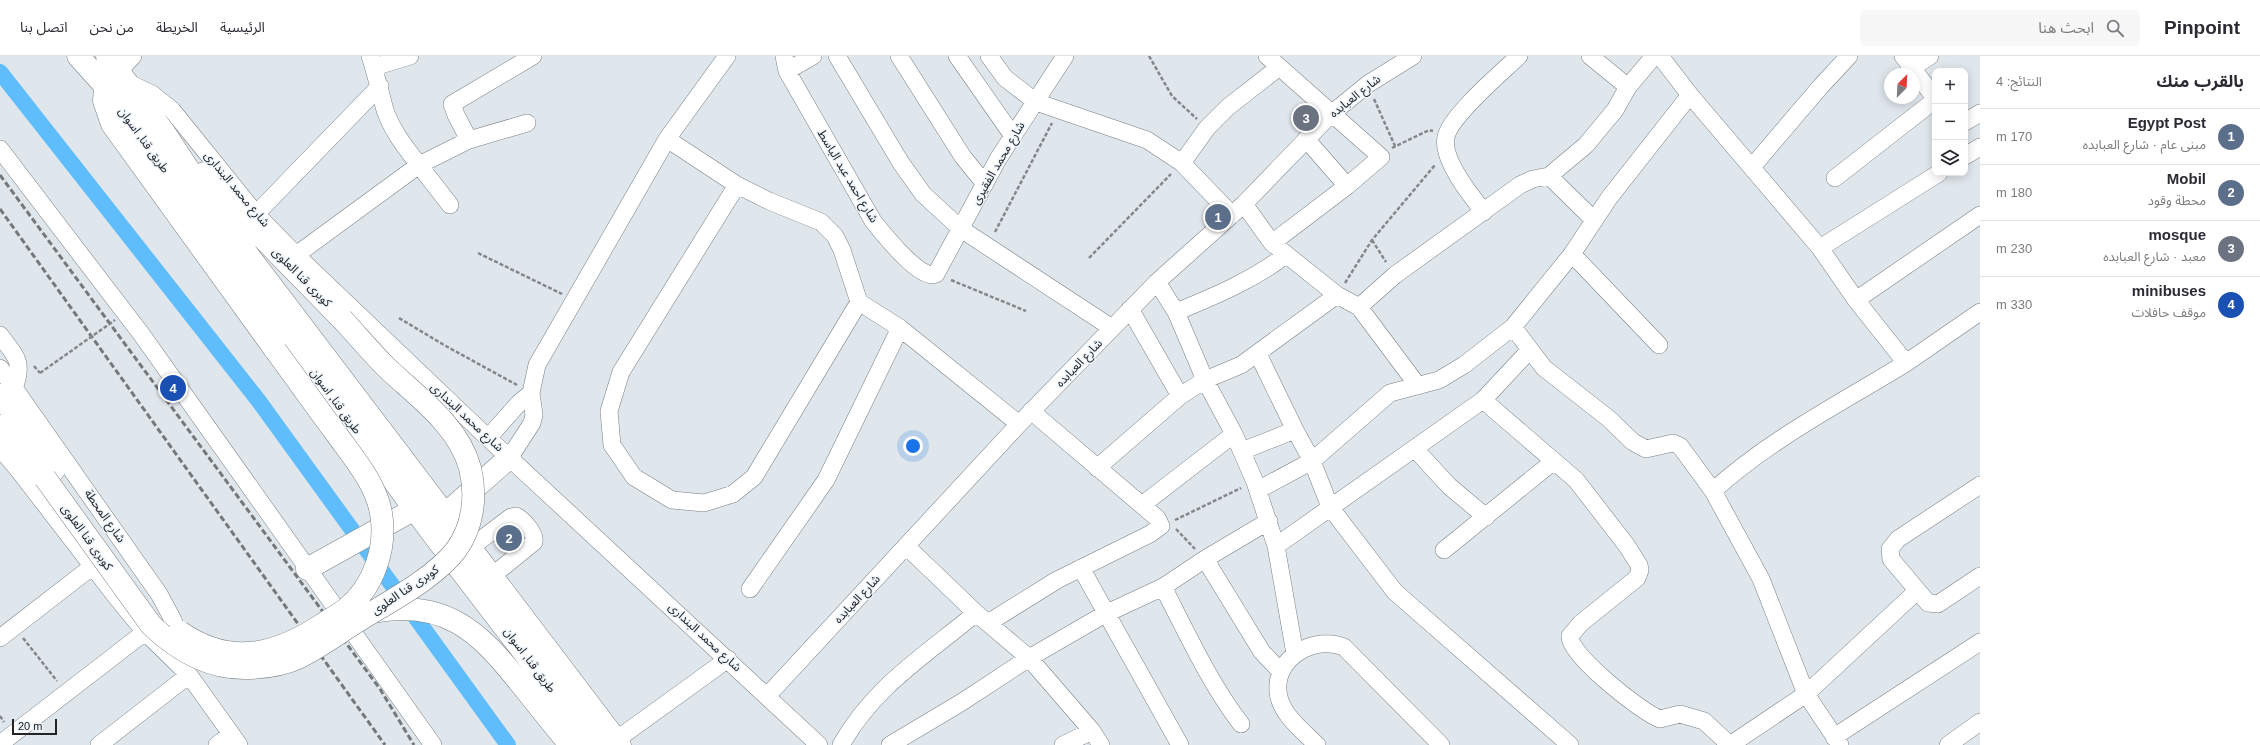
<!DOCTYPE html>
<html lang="ar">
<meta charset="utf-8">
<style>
:root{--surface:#fff;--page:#f7f7f7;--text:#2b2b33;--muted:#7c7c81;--line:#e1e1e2;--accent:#1a73e8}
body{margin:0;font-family:Helvetica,"Noto Sans Arabic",sans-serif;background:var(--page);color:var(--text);direction:rtl}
.controls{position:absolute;right:12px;top:12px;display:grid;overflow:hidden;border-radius:8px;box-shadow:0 2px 10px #0003}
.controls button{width:36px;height:36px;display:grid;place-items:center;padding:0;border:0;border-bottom:1px solid var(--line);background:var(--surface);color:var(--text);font:20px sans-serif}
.compass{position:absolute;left:1884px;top:12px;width:36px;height:36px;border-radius:50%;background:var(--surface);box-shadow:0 2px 10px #0003;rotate:24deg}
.scale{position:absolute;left:12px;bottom:10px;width:45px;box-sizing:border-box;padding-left:4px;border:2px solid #222426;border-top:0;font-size:11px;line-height:14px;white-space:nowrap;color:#222426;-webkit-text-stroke:3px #edf4fa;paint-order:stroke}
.you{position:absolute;left:913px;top:390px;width:14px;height:14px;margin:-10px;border:3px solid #fff;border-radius:50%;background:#1a73e8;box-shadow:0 0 0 6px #1a73e833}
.badge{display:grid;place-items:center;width:26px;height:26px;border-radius:50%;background:var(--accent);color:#fff;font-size:13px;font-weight:700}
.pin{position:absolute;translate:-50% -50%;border:2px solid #fff;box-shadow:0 1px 4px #0006}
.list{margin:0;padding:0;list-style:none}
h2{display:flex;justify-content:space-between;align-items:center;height:52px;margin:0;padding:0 16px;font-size:17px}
h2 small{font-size:13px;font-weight:400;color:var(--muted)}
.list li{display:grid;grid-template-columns:26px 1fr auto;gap:12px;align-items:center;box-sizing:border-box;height:56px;padding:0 16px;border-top:1px solid var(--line)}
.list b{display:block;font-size:15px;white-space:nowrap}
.list p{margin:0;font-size:13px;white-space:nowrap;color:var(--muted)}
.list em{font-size:13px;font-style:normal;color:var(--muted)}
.icon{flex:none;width:22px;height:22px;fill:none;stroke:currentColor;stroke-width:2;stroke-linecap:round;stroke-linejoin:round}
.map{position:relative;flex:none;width:1980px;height:689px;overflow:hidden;direction:ltr}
header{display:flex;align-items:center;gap:24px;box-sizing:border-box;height:56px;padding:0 20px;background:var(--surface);border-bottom:1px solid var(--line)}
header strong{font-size:19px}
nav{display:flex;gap:22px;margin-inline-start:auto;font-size:14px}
.search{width:280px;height:36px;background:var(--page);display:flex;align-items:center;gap:10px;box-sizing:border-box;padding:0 14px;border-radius:8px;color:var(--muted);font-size:15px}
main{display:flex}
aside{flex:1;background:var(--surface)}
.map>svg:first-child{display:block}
</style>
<header>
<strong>Pinpoint</strong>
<div class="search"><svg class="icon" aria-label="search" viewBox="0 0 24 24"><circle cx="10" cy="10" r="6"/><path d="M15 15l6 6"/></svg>ابحث هنا</div>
<nav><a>الرئيسية</a><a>الخريطة</a><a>من نحن</a><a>اتصل بنا</a></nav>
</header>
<main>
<aside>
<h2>بالقرب منك<small>النتائج: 4</small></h2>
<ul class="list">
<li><span class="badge" style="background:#5c6f8a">1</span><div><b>Egypt Post</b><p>مبنى عام · شارع العبابده</p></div><em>170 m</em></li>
<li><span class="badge" style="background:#5c6f8a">2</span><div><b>Mobil</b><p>محطة وقود</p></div><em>180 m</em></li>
<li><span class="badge" style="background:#6b7280">3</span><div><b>mosque</b><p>معبد · شارع العبابده</p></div><em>230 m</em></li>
<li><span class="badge" style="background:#1a4fb4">4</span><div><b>minibuses</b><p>موقف حافلات</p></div><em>330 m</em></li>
</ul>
</aside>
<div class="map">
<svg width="1980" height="689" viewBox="0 0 1980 689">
<rect width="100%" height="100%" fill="#e0e7ec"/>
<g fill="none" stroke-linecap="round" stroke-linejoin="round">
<path stroke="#60bdfb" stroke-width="16" d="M0 16 258 344 508 689"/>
<g stroke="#787f84" stroke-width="18">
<path id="minor" d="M784 0 787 15 873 165C882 176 921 226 936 218L998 103 1065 0
M837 0 901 107 923 138 961 173 1112 272
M899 0 963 101 985 128
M957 0 1013 80
M989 0 1005 22 1036 46 1147 84 1182 107 1232 159
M1267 0 1381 101 1347 130 1272 187
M1590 0 1628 31
M1660 0 1690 39 1820 192 1856 244 1980 159
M1903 0 1935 42
M374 11 410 0
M1913 11 1930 0
M119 15 133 0
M787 15 813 0
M127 26 152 38 172 54 256 158 296 199 488 382 819 689
M1965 66 1980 57
M667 83 737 129 769 145 821 166 835 180 842 194 859 246 900 272 1019 368
M1306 83 1347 130
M469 84 527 67
M0 93 142 279 433 689
M1965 100 1980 91
M1182 107 1207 72 1228 51 1278 12
M1752 111 1821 30 1849 0
M1549 120 1594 164
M1835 122 1935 44
M737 129 621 316 609 355 612 389 634 421 672 444 704 447 733 438 754 421 859 246
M1244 148 1272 187 1337 239 1359 251 1418 330
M450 149 419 109 469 84 456 59 452 48 533 0
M1484 156C1471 140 1441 103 1446 81 1450 60 1502 16 1519 0
M256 158 380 30
M1820 192 1939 117
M1572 198 1659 289
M296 199 419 109C406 92 392 75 385 54 380 36 376 18 370 0
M1157 226 1176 256 1205 324 1234 378 1255 426 1276 490 1295 598
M1359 251 1395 219 1520 129 1533 123 1549 120 1586 89 1615 54 1628 31 1654 0
M1130 253 1180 340
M1176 256C1215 240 1251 225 1286 199
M1513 271 1544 312 1608 362 1633 386 1646 393 1673 387 1680 390 1713 435
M0 279C16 301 24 305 14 333
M1258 298 1295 374 1312 405 1330 451 1395 536 1570 689
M1906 307 1980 256
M0 312 159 538 173 564 181 588
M1483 344 1576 424 1627 490 1639 509 1640 514 1637 522 1581 567 1570 580C1567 597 1642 657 1660 663L1680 658 1704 665 1730 689
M488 382 519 347 531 337
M0 392 20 416 117 542 145 576 189 619 239 689
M1415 393 1449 430 1486 461
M1242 395 1295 374
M510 401 532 367 534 359 531 337 537 309 667 83 727 0
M1097 412 1180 340 1205 324 1241 309 1337 239
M1980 429 1898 483 1890 493 1891 503 1928 547 1938 548 1980 520
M1258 434 1312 405 1390 337 1439 324 1464 309 1513 271 1572 198 1609 142 1690 39
M1142 449 1234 378
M906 490 976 557 1029 602 1092 675 1101 689
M1276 490 1483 344 1529 295
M470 492 511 461 516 460C523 463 536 478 534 486L492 520
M1444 494 1554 405
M1205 503 1262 596 1281 616
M1081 512 1180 689
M1163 531C1187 577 1209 626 1241 668
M750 533 826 424 900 272
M988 567 1057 524 1150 478 1161 470 1157 462 1031 355
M0 582 93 510
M768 639 1019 368 1157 226 1244 148 1331 58 1368 28 1413 0
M1834 681 1980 586
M616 684 728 603
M0 688 145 576
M99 689 189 619
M217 689 231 678
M841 689C874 630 926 599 976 557
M890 689 962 646 1029 602 1105 558 1163 531 1205 503 1269 465
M1063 689 1092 675
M1317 689C1303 675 1279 657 1278 635 1275 601 1315 579 1344 591L1441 689
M1730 689 1806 638 1916 536
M1840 689 1806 638 1761 523 1713 435C1770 383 1841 347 1906 307L1856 244
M1948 689 1980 666"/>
</g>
<g stroke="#787f84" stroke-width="23">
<path id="highway" d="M78 0 105 30 429 473 595 689
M107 0 164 76 223 166 620 689
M105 32 104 45 112 68 276 295
M204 117 251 170 342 263
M0 339 54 414
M0 370 35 409
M434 468 510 401
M307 513 415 453
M372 556C444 542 479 575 520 627 537 648 553 668 570 689"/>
</g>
<path stroke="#83878b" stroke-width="2.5" stroke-dasharray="4 2" stroke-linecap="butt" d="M1149 0 1172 40 1197 63
M1374 43 1395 90
M1392 92 1429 74 1433 75
M995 176 1052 67
M1372 184 1386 206
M478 197 562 238
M1089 202 1171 118
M951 224 1026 255
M1345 227 1372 184 1435 109
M399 262 444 289 517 329
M34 310 40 317
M1175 464 1241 432
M1176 473 1195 493
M23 582 57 625
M0 660 4 666"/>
<use href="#minor" stroke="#fff" stroke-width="17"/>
<use href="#highway" stroke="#fff" stroke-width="22"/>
<path stroke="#74787b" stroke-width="3" stroke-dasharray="6 3" stroke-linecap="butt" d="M0 119 380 633 414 689
M0 153 385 689"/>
<g stroke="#787f84" stroke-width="23" stroke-linecap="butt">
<path id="highway-bridge" d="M45 422 151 569C177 594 207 612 244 612 263 612 283 609 300 601 320 591 339 577 358 565 387 547 435 522 456 494 473 471 477 440 470 412 458 368 416 340 385 310 370 295 356 278 342 263
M180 576C230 611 276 599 323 568 331 563 339 558 346 553 374 531 387 491 381 457 376 427 352 400 335 376 315 349 296 322 276 295"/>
</g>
<path stroke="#83878b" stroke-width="2.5" stroke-dasharray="4 2" stroke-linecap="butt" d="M40 317 115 264"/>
<use href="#highway-bridge" stroke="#fff" stroke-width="22"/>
</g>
<g text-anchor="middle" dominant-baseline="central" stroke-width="3" stroke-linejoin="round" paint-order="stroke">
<g font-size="12" fill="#222426" stroke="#edf4fa">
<text transform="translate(1355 40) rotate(-38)">شارع العبابده</text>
<text transform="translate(144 84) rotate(54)">طريق قنا, اسوان</text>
<text transform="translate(998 107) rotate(-60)">شارع محمد الفقيرى</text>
<text transform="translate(848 120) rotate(59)">شارع احمد عبد الباسط</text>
<text transform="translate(237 133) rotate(50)">شارع محمد البندارى</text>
<text transform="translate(302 221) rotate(45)">كوبرى قنا العلوى</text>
<text transform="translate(1079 307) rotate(-46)">شارع العبابده</text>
<text transform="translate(336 345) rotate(54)">طريق قنا, اسوان</text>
<text transform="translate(467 361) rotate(43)">شارع محمد البندارى</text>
<text transform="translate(105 460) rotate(55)">شارع المحطة</text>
<text transform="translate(87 481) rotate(54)">كوبرى قنا العلوى</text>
<text transform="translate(405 534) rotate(-34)">كوبرى قنا العلوى</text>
<text transform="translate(857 543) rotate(-47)">شارع العبابده</text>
<text transform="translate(705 581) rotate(43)">شارع محمد البندارى</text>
<text transform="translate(530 604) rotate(53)">طريق قنا, اسوان</text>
</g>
</g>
</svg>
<div class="controls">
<button>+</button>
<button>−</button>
<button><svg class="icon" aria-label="layers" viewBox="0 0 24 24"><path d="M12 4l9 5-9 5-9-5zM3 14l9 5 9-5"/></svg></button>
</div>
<svg class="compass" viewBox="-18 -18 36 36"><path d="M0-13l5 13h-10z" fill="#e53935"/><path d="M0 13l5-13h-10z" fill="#7c7c81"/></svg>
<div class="scale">20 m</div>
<div class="you"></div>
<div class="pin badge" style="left:1218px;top:161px;background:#5c6f8a">1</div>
<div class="pin badge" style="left:509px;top:482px;background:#5c6f8a">2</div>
<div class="pin badge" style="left:1306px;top:62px;background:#6b7280">3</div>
<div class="pin badge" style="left:173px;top:332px;background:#1a4fb4">4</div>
</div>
</main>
